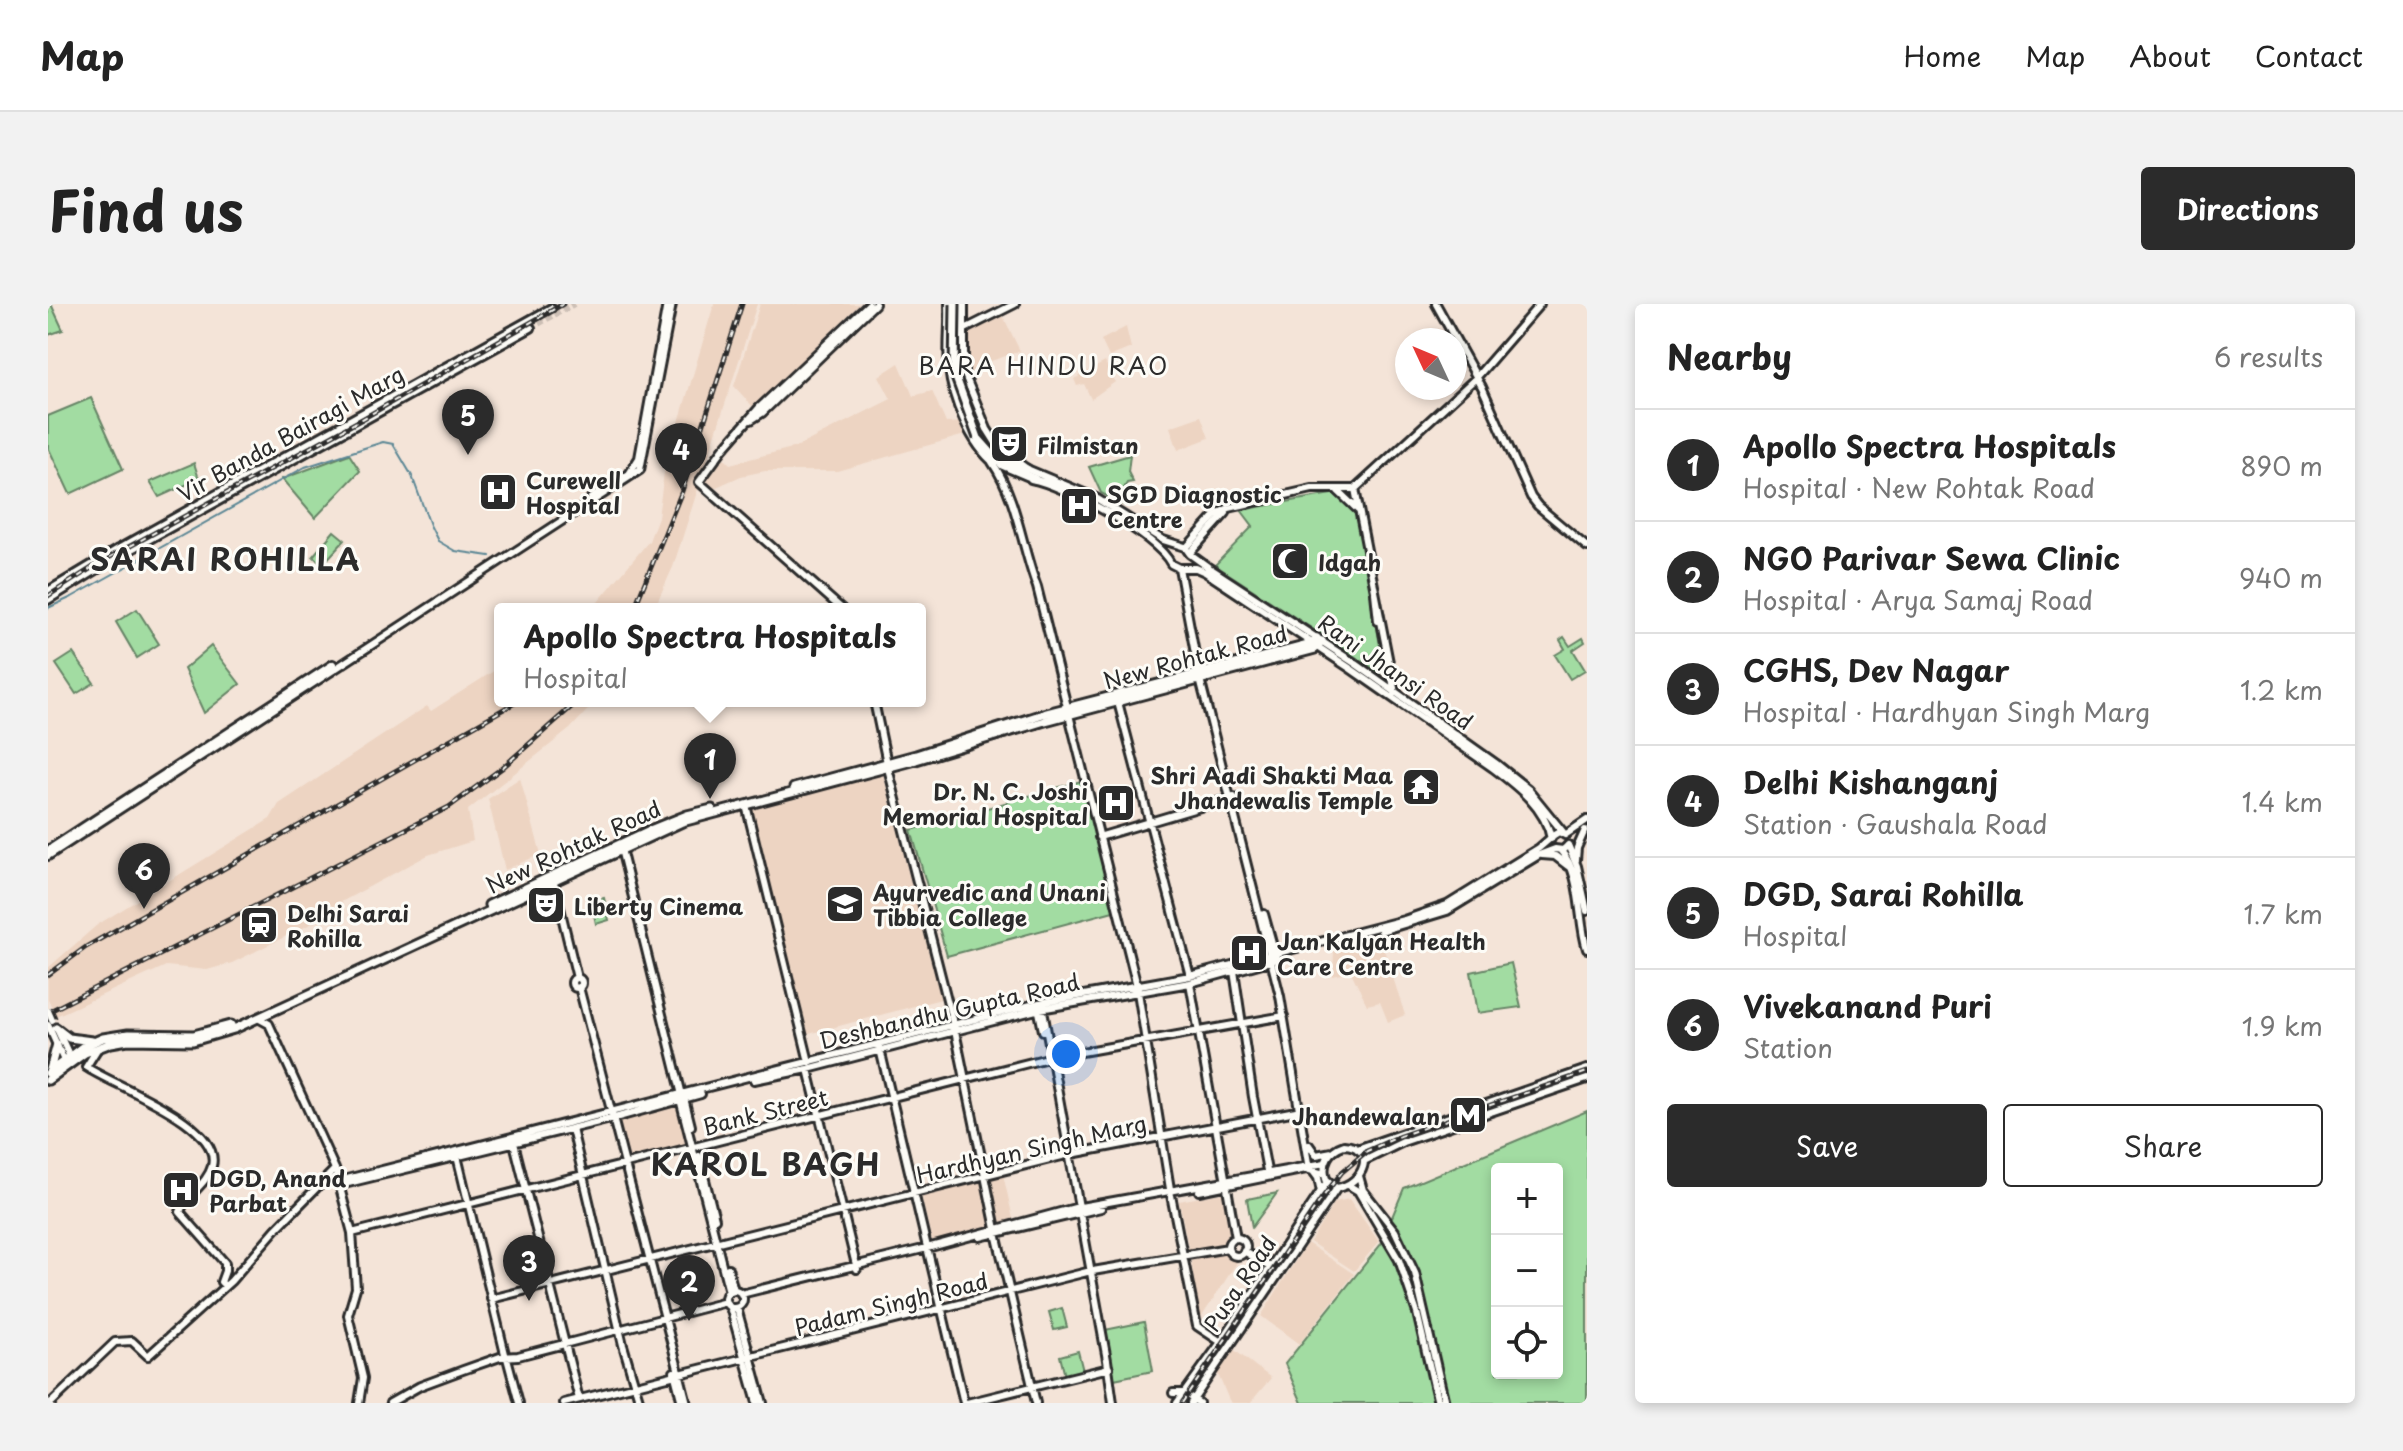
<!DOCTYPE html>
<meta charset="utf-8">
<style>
:root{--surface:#fff;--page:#f2f2f2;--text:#222;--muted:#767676;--line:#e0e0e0;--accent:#2b2b2b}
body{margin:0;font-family:"Playpen Sans",sans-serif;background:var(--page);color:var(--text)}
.controls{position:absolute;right:24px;bottom:24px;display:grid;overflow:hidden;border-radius:8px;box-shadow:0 4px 12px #0003}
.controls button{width:72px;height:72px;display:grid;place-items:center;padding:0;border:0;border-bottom:2px solid var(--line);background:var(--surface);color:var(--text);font:40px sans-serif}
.compass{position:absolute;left:1347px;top:24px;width:72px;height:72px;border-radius:50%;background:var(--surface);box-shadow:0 4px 12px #0003;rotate:314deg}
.you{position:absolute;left:1018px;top:750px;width:28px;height:28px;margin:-20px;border:6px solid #fff;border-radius:50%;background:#1a73e8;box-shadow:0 0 0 12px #1a73e833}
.badge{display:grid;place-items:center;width:52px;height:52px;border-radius:50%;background:var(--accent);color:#fff;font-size:26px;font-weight:700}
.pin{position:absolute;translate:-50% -66px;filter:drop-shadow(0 2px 4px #0008)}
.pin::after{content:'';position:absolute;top:42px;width:28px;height:24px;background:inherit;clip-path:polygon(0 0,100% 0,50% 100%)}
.popup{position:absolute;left:446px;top:299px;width:432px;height:104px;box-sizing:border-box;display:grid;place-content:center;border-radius:8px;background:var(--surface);filter:drop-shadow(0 2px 6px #0005);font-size:26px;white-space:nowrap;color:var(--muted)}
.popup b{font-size:30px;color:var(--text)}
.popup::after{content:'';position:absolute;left:50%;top:100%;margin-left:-16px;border:16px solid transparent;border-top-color:var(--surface)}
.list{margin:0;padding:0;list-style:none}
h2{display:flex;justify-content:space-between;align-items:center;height:104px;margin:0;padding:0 32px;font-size:34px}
h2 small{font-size:26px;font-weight:400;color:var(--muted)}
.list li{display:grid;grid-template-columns:52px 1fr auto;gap:24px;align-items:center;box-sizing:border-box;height:112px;padding:0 32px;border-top:2px solid var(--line)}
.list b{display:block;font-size:30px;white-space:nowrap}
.list p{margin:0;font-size:26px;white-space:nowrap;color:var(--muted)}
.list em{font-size:26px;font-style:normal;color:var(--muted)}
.actions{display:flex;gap:16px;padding:24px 32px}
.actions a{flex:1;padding:18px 0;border:2px solid var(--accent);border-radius:8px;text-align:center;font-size:28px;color:var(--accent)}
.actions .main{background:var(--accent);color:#fff}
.icon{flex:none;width:44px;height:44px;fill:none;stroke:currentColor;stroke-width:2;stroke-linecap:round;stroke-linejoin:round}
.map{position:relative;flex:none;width:1539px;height:1099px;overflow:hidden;border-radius:8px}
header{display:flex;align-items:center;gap:48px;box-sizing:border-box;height:112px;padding:0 40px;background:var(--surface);border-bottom:2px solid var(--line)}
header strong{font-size:38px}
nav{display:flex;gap:44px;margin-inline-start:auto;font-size:28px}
.intro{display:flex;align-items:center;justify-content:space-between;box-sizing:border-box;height:192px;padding:0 48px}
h1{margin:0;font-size:56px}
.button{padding:20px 36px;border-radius:8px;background:var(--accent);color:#fff;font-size:28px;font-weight:700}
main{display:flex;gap:48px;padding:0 48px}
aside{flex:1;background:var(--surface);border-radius:8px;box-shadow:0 4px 12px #0003}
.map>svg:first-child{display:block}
</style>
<header>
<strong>Map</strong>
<nav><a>Home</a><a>Map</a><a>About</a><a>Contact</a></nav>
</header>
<div class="intro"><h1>Find us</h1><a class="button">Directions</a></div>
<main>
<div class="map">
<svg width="1539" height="1099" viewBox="0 0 1539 1099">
<rect width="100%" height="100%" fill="#f4e4d8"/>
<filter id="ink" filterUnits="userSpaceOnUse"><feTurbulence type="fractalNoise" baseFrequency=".0125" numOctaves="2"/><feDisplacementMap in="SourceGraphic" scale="16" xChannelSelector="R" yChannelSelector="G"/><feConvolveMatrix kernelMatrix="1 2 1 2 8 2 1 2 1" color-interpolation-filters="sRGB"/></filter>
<g filter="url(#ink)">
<path fill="#edd4c2" d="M666 0H709L625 263 606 305H544L601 237 610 213 616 169Z
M712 0H812L706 104 686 82Z
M955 12 972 47 926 63V67L921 68 920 29Z
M1078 23 1083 44 1061 53 1053 36Z
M1057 58 1067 78 1043 95 1036 80 1029 82 1026 75Z
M851 59 865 92 884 87 898 119 919 118 924 129 789 167H717L693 172 664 185 654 178 676 154 682 160 748 143 843 95 831 72Z
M1153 112 1161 134 1130 146 1122 123Z
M452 363V397H548L522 425 420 506 425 537 380 551 282 604 281 611 184 659 159 666 118 662 8 712 0 695V664L49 621 222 515 231 500 379 402 383 407Z
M835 470 893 695 757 731 701 506Z
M472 474 493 550 457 566 440 495Z
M1332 633 1357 711 1340 718 1332 698 1319 701 1303 668 1285 672 1286 646Z
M635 795 647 842 576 859 564 813Z
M954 866 966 919 885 941 872 887Z
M1175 889 1181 929 1176 940 1141 947 1131 897Z
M1301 895 1331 938 1306 967 1262 938 1287 898Z
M1259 939 1306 970 1251 1040 1213 1012Z
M1178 947 1190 957 1151 1017 1143 955Z
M1185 1045 1223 1074 1202 1099H1184L1181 1096 1169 1068Z"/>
<path fill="#a2dca2" stroke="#668466" stroke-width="2" fill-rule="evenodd" d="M3 0 15 26 0 31V1Z
M43 94 75 165 22 190 0 143V112Z
M301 150 312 167 267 214 234 175Z
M1082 151 1080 168 1085 178 1079 179 1075 186 1079 194 1076 201 1053 189 1041 163Z
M146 159 151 175 111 193 102 178Z
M1289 189 1310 208 1336 366 1332 369 1167 261 1205 222 1193 206Z
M286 227 297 236 274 261 265 252Z
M89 305 111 340 89 354 68 318Z
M1516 333 1522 342 1535 334 1537 338 1525 346 1537 366 1522 375 1507 351 1517 345 1512 336Z
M163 342 192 380 156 409 136 365Z
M25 349 46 379 28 390 8 360Z
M1033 477 1069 606 899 652 863 526Z
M556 594 561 616 548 620 543 597Z
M1463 659 1473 703 1430 709 1423 668Z
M1539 807V1099H1254L1237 1060 1333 940 1356 884ZM1449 865H1509V1069H1449Z
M1229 889 1204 923 1199 895Z
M1014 1004 1019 1023 1006 1026 1001 1008Z
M1096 1018 1105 1067 1066 1075 1057 1026Z
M1030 1047 1035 1067 1017 1072 1012 1052Z"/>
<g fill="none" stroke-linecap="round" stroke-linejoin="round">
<path stroke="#5b8795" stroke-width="2" d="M0 304 24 293 257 163 335 138 345 140 364 172 382 221 390 237 407 247 442 252"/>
<path stroke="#ccbfb5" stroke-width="6" stroke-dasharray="6 3" stroke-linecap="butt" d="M503 4 510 0
M483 24 526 0"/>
<g stroke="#2b2b2b" stroke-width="12">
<path id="secondary" d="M901 0C902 21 899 43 901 64 904 95 922 140 947 160
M916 0V69L939 125 951 144 979 165 1048 194 1115 236 1137 243 1142 250 1160 263 1308 360 1450 461 1480 485 1515 528
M1388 0 1434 83 1483 193 1490 202 1539 243
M913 27 967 0
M703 116 714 109 827 0
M944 158C970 196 973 241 989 283L1089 682 1123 891 1149 1022 1173 1038
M983 175C1016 181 1109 231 1123 260L1131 264
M1307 185 1347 389
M1290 187 1310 206
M543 194 581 170 591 154 619 0
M1138 244 1169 210 1181 204 1264 185H1307L1428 74 1492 0
M1142 249 1178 209
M1131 264 1151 371 1232 692 1261 865
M1131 264H1148L1157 268 1303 365 1445 464C1469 482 1498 504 1503 535
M0 287 70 245 503 4
M1327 289 1330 317
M0 296 73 251 483 24
M794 305 651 178 675 145 711 104 821 0
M826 397 840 464 907 727 948 925
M1070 398 1142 672
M698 501 761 758
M1517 531 1539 516
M1051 533 1186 493
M1520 541 1529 562 1539 607
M573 545 633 787
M0 546 285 360
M1512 546C1535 570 1529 615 1539 645
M1494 551 1507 552 1520 562
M0 552 592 166 624 0
M1528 556 1529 544 1537 526
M505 575 529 674
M1216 610 1228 653
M1333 627 1399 607 1491 551 1507 545 1515 546 1520 541
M1186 667 1205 793 1220 872
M524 679a5 5 0 1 1 10 0a5 5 0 1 1-10 0Z
M1142 679 1188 934
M531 683 639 1099
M994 701 1059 1056 1065 1099
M990 703 995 727
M210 714 221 720 287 865 304 929 308 984 300 1011 315 1074 311 1099
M0 721 17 759
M9 725 23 755
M50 744 38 763C66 782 175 820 164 862 159 881 137 891 132 908L177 959V967L173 978 177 982
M832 745 916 1099
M760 765 809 965
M706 776 760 765 992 705 1142 679 1229 655
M636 794 643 822
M632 795 681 988
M524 825 575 1041 592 1099
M466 839 531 1095
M1261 841 1268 851 1284 848
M1296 841C1330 843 1316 881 1288 884L1278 875C1273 859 1281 846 1296 841Z
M1309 845 1539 765
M409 852 457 1050
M651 852 667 915
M1316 857 1355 838 1539 775
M1264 866 1270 874 1273 888
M1311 872 1315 886 1347 927 1367 969 1397 1099
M291 877 991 699 1142 672 1356 616 1399 601 1491 544 1506 531 1511 528 1517 531
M292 881 563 815 653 790
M1300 881 1310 887 1351 956 1369 1009 1390 1099
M1151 887 1258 865 1276 870
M304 929 1000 754 1236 712
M948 929 988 1099
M932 933 1053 904
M1180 943a9 9 0 1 1 18 0a9 9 0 1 1-18 0Z
M1196 947 1223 964
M680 964 686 986
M677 995a9 9 0 1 1 18 0a9 9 0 1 1-18 0Z
M693 990 879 944 1027 904 1277 859
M443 995 1018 851 1253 806
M682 1003 709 1099
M689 1004 715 1099
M459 1054 471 1099
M626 1068 634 1099
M1125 1089H1136L1151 1099
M3 1099 67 1038 84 1037 100 1052 183 977 228 925 287 865
M342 1099 372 1082 415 1066 452 1053 470 1052 678 998
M516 1099 1039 968 1180 944
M919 1099 1061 1064
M1129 1099 1173 1038 1279 878
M1143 1099 1289 884"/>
</g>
<g stroke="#2b2b2b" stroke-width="13">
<path id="primary" d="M930 134 954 161 987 175
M948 150 965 161 979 165
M746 484 868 451 995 410 1264 340 1269 334
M441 601 602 526 639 511 664 505
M8 724 21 734 44 737
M2 766 9 740
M0 769 34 743 55 734 80 730 146 731 183 721
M0 776 37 749 63 739 80 736 145 737 186 725 634 518 868 456 997 417 1267 345 1274 337"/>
</g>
<use href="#secondary" stroke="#fdfcf7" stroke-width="6"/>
<use href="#primary" stroke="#fdfcf7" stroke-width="7"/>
<g stroke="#2b2b2b" stroke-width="5">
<path id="rail" d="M0 292 53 258 316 114 515 0
M586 305 634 187 694 0
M0 671 38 643 470 397
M0 708 401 503 454 464 530 397
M1134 1099 1274 894 1294 868 1319 847 1352 832 1539 768"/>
</g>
<use href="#rail" stroke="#fdfcf7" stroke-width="2" stroke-dasharray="6" stroke-linecap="butt"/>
<g stroke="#2b2b2b" stroke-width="12" stroke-linecap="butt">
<path id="secondary-bridge" d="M0 707 4 716"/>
</g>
<g stroke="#2b2b2b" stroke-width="13" stroke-linecap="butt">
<path id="primary-bridge" d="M907 0 906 68 930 134"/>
</g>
<use href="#secondary-bridge" stroke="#fdfcf7" stroke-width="6"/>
<use href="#primary-bridge" stroke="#fdfcf7" stroke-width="7"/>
</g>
</g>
<defs>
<g id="theatre-square" transform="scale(2)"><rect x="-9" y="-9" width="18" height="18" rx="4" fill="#2b2b2b" stroke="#fdfcf7"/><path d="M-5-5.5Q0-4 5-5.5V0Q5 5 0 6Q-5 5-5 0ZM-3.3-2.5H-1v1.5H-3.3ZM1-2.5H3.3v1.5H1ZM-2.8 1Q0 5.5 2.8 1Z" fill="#fff"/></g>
<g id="hospital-square" transform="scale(2)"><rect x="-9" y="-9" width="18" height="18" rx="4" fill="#2b2b2b" stroke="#fdfcf7"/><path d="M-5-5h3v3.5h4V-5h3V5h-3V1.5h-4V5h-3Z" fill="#fff"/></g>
<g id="mosque-square" transform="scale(2)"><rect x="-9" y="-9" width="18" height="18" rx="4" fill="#2b2b2b" stroke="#fdfcf7"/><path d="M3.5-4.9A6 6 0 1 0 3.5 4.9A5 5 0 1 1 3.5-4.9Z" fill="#fff"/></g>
<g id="temple-square" transform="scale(2)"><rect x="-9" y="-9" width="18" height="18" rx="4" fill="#2b2b2b" stroke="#fdfcf7"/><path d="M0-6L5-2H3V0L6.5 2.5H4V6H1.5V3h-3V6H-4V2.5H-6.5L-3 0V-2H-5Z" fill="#fff"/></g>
<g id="university-square" transform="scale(2)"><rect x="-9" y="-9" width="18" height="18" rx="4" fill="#2b2b2b" stroke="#fdfcf7"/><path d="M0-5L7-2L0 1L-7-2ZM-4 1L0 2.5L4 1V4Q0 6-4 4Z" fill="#fff"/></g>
<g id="station-square" transform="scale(2)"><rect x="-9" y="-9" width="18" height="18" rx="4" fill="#2b2b2b" stroke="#fdfcf7"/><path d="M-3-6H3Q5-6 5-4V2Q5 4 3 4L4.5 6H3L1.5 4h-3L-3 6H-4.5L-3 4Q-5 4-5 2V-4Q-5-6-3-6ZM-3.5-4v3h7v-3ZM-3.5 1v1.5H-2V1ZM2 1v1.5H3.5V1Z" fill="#fff"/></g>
<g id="metro-square" transform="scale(2)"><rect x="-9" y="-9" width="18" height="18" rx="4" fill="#2b2b2b" stroke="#fdfcf7"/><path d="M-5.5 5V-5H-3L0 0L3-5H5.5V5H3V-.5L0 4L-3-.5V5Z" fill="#fff"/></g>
</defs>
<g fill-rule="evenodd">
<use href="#theatre-square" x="961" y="140"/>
<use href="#hospital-square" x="450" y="188"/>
<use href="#hospital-square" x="1031" y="202"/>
<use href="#mosque-square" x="1242" y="257"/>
<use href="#temple-square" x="1373" y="483"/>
<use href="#hospital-square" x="1068" y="499"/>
<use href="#university-square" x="797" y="600"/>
<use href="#theatre-square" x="498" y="601"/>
<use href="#station-square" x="211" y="621"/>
<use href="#hospital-square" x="1201" y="649"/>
<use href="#metro-square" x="1420" y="811"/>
<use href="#hospital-square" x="133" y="886"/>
</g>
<g text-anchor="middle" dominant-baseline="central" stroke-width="6" stroke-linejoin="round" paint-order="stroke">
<g font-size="22" fill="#2b2b2b" stroke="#fdfcf7">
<text transform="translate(242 129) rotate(-29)">Vir Banda Bairagi Marg</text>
<text transform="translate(1147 352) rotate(-15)">New Rohtak Road</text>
<text transform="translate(1348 367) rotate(35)">Rani Jhansi Road</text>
<text transform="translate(525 542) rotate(-25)">New Rohtak Road</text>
<text transform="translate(901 706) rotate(-13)">Deshbandhu Gupta Road</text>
<text transform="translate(717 807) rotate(-14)">Bank Street</text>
<text transform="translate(983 844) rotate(-13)">Hardhyan Singh Marg</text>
<text transform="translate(1191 979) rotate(-56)">Pusa Road</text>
<text transform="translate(843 999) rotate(-14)">Padam Singh Road</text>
</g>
<g font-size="22" font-weight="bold" fill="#2b2b2b" stroke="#fdfcf7" text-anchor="start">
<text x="989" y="140">Filmistan</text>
<text x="478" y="175">Curewell<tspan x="478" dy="25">Hospital</tspan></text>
<text x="1059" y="189">SGD Diagnostic<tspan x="1059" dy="25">Centre</tspan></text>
<text x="1270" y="257">Idgah</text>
<text x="1345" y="470" text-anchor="end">Shri Aadi Shakti Maa<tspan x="1345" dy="25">Jhandewalis Temple</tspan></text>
<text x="1040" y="486" text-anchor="end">Dr. N. C. Joshi<tspan x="1040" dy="25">Memorial Hospital</tspan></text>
<text x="825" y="587">Ayurvedic and Unani<tspan x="825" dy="25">Tibbia College</tspan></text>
<text x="526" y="601">Liberty Cinema</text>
<text x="239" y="608">Delhi Sarai<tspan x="239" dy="25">Rohilla</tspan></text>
<text x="1229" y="636">Jan Kalyan Health<tspan x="1229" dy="25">Care Centre</tspan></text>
<text x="1392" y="811" text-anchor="end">Jhandewalan</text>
<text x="161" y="873">DGD, Anand<tspan x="161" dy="25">Parbat</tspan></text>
</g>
<g font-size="24" letter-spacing="2" fill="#2b2b2b" stroke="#fdfcf7">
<text x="996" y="61">BARA HINDU RAO</text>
</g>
<g font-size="30" font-weight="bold" letter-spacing="2" fill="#2b2b2b" stroke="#fdfcf7">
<text x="178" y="254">SARAI ROHILLA</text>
<text x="718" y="859">KAROL BAGH</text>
</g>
</g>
</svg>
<div class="controls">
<button>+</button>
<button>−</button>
<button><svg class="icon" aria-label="locate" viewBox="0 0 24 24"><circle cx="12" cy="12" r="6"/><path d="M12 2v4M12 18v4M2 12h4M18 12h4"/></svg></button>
</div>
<svg class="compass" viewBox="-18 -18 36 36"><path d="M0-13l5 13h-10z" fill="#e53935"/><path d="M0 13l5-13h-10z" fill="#767676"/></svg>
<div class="you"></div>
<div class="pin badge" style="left:662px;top:495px">1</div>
<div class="popup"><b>Apollo Spectra Hospitals</b>Hospital</div>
<div class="pin badge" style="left:641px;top:1017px">2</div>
<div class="pin badge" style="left:481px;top:997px">3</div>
<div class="pin badge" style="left:633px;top:185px">4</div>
<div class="pin badge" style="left:420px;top:151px">5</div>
<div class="pin badge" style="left:96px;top:605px">6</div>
</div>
<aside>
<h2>Nearby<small>6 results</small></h2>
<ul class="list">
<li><span class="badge">1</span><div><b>Apollo Spectra Hospitals</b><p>Hospital · New Rohtak Road</p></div><em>890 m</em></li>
<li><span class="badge">2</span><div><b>NGO Parivar Sewa Clinic</b><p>Hospital · Arya Samaj Road</p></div><em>940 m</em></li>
<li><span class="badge">3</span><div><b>CGHS, Dev Nagar</b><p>Hospital · Hardhyan Singh Marg</p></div><em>1.2 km</em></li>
<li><span class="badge">4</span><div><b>Delhi Kishanganj</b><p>Station · Gaushala Road</p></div><em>1.4 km</em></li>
<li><span class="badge">5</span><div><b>DGD, Sarai Rohilla</b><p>Hospital</p></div><em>1.7 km</em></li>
<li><span class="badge">6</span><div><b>Vivekanand Puri</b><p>Station</p></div><em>1.9 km</em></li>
</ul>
<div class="actions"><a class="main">Save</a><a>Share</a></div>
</aside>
</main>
